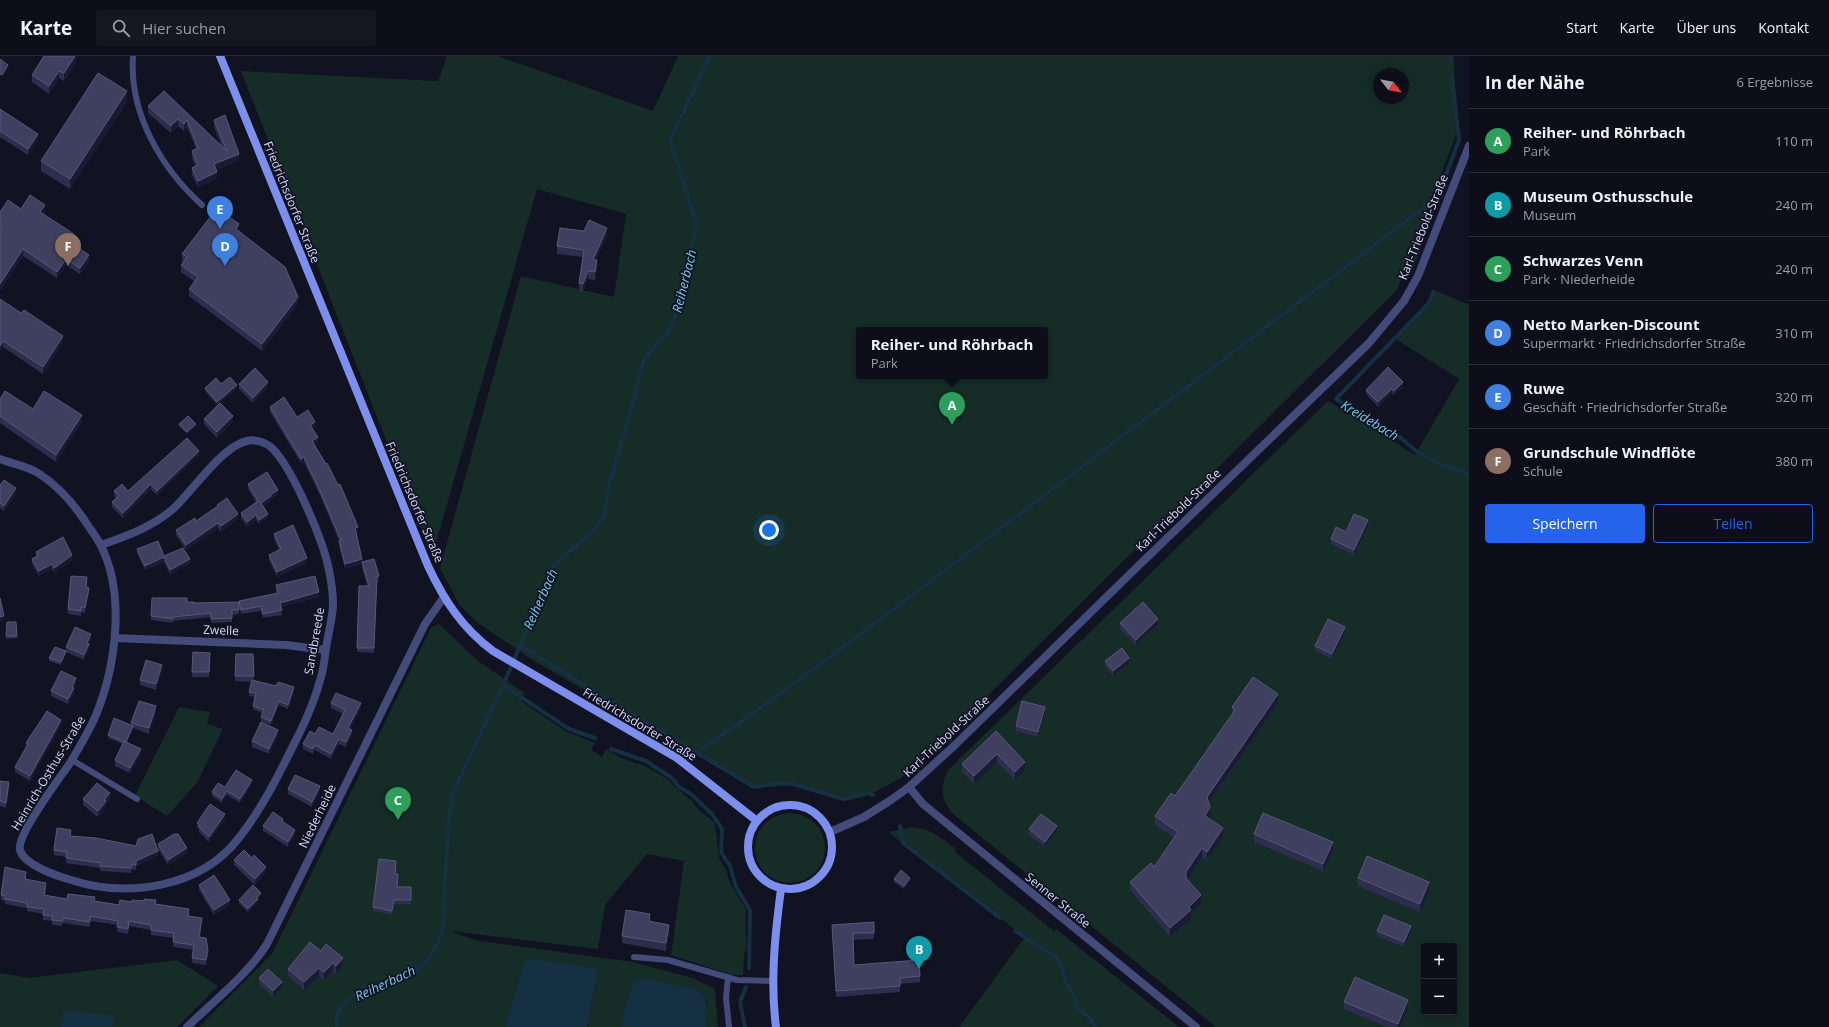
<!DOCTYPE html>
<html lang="de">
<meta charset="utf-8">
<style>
:root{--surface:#0d0e1a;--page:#161723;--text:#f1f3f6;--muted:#9a9ca2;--line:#2d2e39;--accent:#2563eb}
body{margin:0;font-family:"Open Sans",sans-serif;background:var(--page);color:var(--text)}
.controls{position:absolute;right:12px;bottom:12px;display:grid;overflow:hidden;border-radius:4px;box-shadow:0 2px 10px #0003}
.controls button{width:36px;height:36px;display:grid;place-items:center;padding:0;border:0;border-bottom:1px solid var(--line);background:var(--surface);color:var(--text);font:20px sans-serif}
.compass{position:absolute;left:1373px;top:12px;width:36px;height:36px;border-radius:50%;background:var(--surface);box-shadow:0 2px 10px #0003;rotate:121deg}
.you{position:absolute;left:769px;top:474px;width:14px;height:14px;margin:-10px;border:3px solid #fff;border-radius:50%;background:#1a73e8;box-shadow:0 0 0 6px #1a73e833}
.badge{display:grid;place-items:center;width:26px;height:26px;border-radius:50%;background:var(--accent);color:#fff;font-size:13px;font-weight:700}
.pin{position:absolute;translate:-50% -33px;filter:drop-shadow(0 1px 2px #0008)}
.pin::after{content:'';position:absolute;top:21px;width:14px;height:12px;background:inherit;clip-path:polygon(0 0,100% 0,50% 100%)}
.popup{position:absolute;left:856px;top:271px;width:192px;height:52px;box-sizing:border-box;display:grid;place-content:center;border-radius:4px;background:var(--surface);filter:drop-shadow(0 1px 3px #0005);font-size:13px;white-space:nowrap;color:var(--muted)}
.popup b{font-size:15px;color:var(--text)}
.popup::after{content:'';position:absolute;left:50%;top:100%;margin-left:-8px;border:8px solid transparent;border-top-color:var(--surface)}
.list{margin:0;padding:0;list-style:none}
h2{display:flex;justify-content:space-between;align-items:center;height:52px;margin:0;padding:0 16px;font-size:17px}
h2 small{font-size:13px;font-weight:400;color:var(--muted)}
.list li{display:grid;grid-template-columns:26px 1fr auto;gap:12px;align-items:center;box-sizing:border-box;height:64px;padding:0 16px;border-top:1px solid var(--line)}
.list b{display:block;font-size:15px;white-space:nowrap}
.list p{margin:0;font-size:13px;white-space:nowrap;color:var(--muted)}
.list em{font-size:13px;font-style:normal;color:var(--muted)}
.actions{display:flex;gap:8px;padding:12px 16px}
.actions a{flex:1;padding:9px 0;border:1px solid var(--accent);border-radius:4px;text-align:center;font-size:14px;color:var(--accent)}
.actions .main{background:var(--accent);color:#fff}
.icon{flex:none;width:22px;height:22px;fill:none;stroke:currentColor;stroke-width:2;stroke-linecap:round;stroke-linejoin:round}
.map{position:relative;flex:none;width:1469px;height:971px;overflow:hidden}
header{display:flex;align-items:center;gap:24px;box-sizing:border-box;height:56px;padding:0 20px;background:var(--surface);border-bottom:1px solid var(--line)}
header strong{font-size:19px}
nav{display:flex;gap:22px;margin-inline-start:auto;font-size:14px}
.search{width:280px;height:36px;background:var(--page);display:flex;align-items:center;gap:10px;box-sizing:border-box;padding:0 14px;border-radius:4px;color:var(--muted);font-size:15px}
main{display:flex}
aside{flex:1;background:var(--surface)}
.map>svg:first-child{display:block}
</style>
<header>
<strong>Karte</strong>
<div class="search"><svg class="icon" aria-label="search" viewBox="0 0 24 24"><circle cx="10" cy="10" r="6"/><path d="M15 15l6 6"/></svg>Hier suchen</div>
<nav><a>Start</a><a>Karte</a><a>Über uns</a><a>Kontakt</a></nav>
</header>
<main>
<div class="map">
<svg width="1469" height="971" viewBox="0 0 1469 971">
<rect width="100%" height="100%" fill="#111222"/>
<path fill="#152c27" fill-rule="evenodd" d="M447 0H498L653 55 678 0H1454L1456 79 1397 234 947 680 901 722 867 740 844 745 794 729 752 732 648 670 539 608 478 567 459 548 440 512 521 220 614 241 626 158 537 133 432 501 241 15 438 25ZM1379 18H1403V42H1379ZM859 274H1045V320H859Z
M1432 233 1469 249V971H1216L953 758C940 741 940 733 948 714L1328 345 1415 399 1459 323 1394 282 1427 246ZM1424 890H1454V956H1424Z
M439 568 478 605 525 637 521 645 567 676 595 687 591 694 602 701 606 693 621 702 645 710 669 724 676 732 692 745 699 754 715 767 719 802 726 814 730 827 746 853 745 863 747 890 744 899 743 919H732L671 899 684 805 647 798 605 849 598 893 451 875 474 884 633 906 693 922 715 933 718 971H705L707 944 633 926 622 962V971H587L598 918 512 953 505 971H199L272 898 431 572Z
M179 651 210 656 207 668 223 673 197 727 167 760 135 740Z
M755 792a35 35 0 1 1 70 0a35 35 0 1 1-70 0Z
M911 771C929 772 942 782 956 793L955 796 1055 876 1056 873 1179 971H959L1025 881 888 776Z
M177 904 218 930 177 971H0V917L29 922Z"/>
<path fill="#152f43" d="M529 903 594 912 598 918 587 971H505L524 907Z
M644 922 698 934C711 943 706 957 705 971H622V962L633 926Z
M63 954 114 960 112 971H61Z"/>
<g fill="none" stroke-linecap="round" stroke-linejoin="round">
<path stroke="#152f43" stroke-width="4" d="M1450 0 1451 5
M1412 209 1459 84 1452 20
M1434 236 1429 247 1336 343 1401 382 1416 395 1442 409 1469 418
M520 589 615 648
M503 629 569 673 595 682
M632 658 754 731 779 727 793 728 843 743 867 737 873 739
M703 692 734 671 853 584 1438 141
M611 693 646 705 672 722 679 731 691 738 712 758 722 773 721 796 730 810 736 831 750 854 749 912
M900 770 903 787 1000 862
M1015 875 1056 901 1061 909 1066 927 1075 942 1076 951C1083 958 1091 960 1095 971
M337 971C331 929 398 933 419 913 431 902 439 887 443 871L448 771 453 737 503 629 544 535 552 511 590 478 604 461 609 429 634 344 640 315 646 300 667 278 678 253 684 217 697 169 670 84 710 0
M745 971 740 946 746 931"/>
<path stroke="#434b7b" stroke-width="6" d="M133 0C129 57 161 112 202 149
M72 704 137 743
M634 901 668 904 737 924 773 925
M728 922 726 942 729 971"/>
<path stroke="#434b7b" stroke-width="8" d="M0 403C12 408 27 410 38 417 57 429 73 447 85 465 90 473 96 480 100 488 126 537 116 610 96 659 89 675 79 692 70 707 60 722 16 779 20 794 24 809 57 820 71 824 127 842 200 832 238 783 263 752 281 714 299 678 308 660 316 640 321 621 325 608 325 594 328 581 330 570 333 558 333 548 333 537 331 524 329 514 323 484 293 413 272 392 265 386 255 383 247 385 222 390 192 436 173 453 152 471 127 480 101 489
M115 582 286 589 325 594
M187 971C213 946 248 918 267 888L425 568 444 541"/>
<path stroke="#434b7b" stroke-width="8" d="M909 731 923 748 1196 971
M830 776 864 761 891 744 909 731 955 689 1131 517 1369 287 1404 245 1418 220 1469 90"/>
<path stroke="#7c8fed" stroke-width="8" d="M220 0 428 510C444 544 462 572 493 595L677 702 757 765
M748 791a42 42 0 1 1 84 0a42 42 0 1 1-84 0Z
M776 971C770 925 775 879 781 833"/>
</g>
<path fill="#2d2d4e" d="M76 0V7L64 25 59 22 49 38 32 26V19Z
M164 35 222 91 214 71V64L239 105 216 114 217 123 198 131 192 119V112L195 110 192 102V95L196 93 187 71 184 75 178 70 171 77 148 57V50Z
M127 46 70 133 41 115V105Z
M0 53 38 83 28 99 0 81Z
M21 153 45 156 43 158 74 185 72 187 89 205 80 218 66 209 57 222 23 200 0 235V156Z
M239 176 298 248 262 295 189 240V233L195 226 181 216V209L184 206 182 205V198Z
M607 180 596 204 597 212 595 224 588 223 583 236 579 235V227L583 201 557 198V190Z
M0 243 63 286 43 318 3 291 0 296Z
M221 328 237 332 217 349 205 335V332Z
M239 328 268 331 253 347 239 333Z
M1403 331 1394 339 1392 337 1378 351 1366 338V334Z
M0 343 33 353 82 366 56 406 0 367Z
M270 351 297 361 315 371 312 372 318 386 314 388 358 476 356 477 362 506 379 525 377 526 374 597 357 596 359 530H367L362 511V508L345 513 339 489V485L320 439 304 406 301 407 270 356Z
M204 363 233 365 217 382 204 368Z
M179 368 196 370 187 378 179 370Z
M199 399 157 439 151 433 123 462 112 451V446L116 442 114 440V435H128Z
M248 428 278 438 271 443V444L263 450 268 462 259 468 256 464 247 470 241 462V457L256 446 248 433Z
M0 429 16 438 4 455 0 452Z
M217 449 238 463 221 476 218 472 186 494 176 479V474L196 465 217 451Z
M1368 469 1354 499 1331 488V483L1346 476Z
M274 478 307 507 277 521 269 504V499L279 494 274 483Z
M137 493 164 500 190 507 170 518 164 506 145 514 137 497Z
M36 496 72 504 54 517 52 513 39 520 32 508V503L36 500Z
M87 526V531L89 536 85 557 81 556V560L68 558V553Z
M276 529 319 541 281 551 282 559 263 562 261 555 241 558 239 549V545L277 538 276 534Z
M152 542 187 546 239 554V558L232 559V566L211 567V561L173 565V567L151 564Z
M16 566 17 582 6 583V580Z
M1120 567 1158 568 1136 589 1120 573Z
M1345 577 1332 603 1315 595V590Z
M91 583 89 588V593L84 604 66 596V591Z
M193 596 210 597 209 621H192Z
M66 598 61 609 49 605V602Z
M236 598H253L254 625 294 635 288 653 279 649 271 669 261 665V661L263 658 253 653V650L255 641 249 640V636L252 626 235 625Z
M1105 605 1129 607 1113 620 1105 610Z
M162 614 156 634 140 629V624Z
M76 627 74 632V637L68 648 51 640V635Z
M331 647 361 652 350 673 352 679 346 691 339 688 331 703 315 694 313 698 303 693V688L315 678H333L343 658 331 652Z
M1278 647 1209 747 1210 760 1208 763 1223 781 1207 804 1202 801 1187 823 1201 848 1191 857V863L1170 881 1130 834V826L1154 811 1174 782 1155 769V760L1175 740 1232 658V651Z
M156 656 149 678 133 672 127 686 141 698 130 717 115 710V704L123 688 108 682V679L131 670V667Z
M1045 657 1038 681 1016 675V670Z
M61 669 30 725 15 716V711L26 690V687Z
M996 675 1025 714 1015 724 997 706 974 728 962 716V708Z
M278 679 269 698 252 691V685Z
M0 725 9 731 6 752 0 750Z
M252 728 240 747 227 739 222 747 212 740V736Z
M288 733 320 735 312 751 288 738Z
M83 743H110L106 747V750L98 761 83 749Z
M225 763 209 786 199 776V773L197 771V767Z
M283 766 295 779 288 791 263 775V770Z
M1029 773 1057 775 1045 791 1029 779Z
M1254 778 1333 794 1323 815 1254 786Z
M71 779V780L158 799 136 810V814L132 813 131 817 100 815V812L66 807 67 801 54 799V794Z
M158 788 187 797 168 809 158 793Z
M234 804 266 816 255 829 234 809Z
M396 809 395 818 398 823V831H411V848H394L392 859 373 855V851Z
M26 821V823L46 832 45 839 67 843 95 845 119 849 132 846 156 848 189 857V860L202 867 200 881 208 899 206 909 192 907 193 894 173 891 174 882 151 879V874L129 870 128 878 117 876 118 869 90 865V871L63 867 62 870 52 869V865L43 864V858L27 855V852L5 848V845L1 844V839Z
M1358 822 1429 834 1420 856 1358 830Z
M894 823 910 824 904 833 894 826Z
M199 829 230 849 214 859 199 834Z
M261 839 258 843V846L248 856 239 847V844Z
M650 865 669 876 666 895 622 887V880Z
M874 866V883L853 884 854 909 920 920V926L900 928V936L836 941 832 869Z
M1377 875 1411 876 1404 891 1377 880Z
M321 895 343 910 336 918 333 915 324 924 319 920 304 934 288 920V913Z
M259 922 282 931 273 941 259 928Z
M1344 946 1408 952 1400 971H1386L1344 953Z"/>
<path fill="#1a1a35" d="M75 0H76V7L64 25V17Z
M8 9V11L2 22V19Z
M59 15V22L49 38V30Z
M127 35V46L70 133V123Z
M178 63V70L171 77V70Z
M187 64V71L184 75V68Z
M38 78V83L28 99V93Z
M239 98V105L214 115V108Z
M217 116V123L198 131V125Z
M45 149V156L40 163V156Z
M239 168V175L236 173Z
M607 172V180L593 212V204Z
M74 178V185L69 192V185Z
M23 193V200L0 235V228Z
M89 199V205L80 218V212Z
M66 203V209L57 222V216Z
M597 204V212L595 224V216Z
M588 215V223L583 236V228Z
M298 241V248L262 295V288Z
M63 280V286L43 318V311Z
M3 285V291L0 296V290Z
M268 326V331L253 347V342Z
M1403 326V331L1394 339V335Z
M237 329V332L217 349V346Z
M1392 333V337L1378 351V346Z
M82 359V366L56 406V399Z
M233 360V365L217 382V376Z
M315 366V371L310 374V369Z
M196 368V370L187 378V376Z
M318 381V386L312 390V385Z
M199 395V399L157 439V435Z
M304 401V406L301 407V403Z
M151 428V433L123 462V457Z
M16 432V438L4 455V450Z
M278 434V438L271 443V444L261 451V447L270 439Z
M238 458V463L221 476V470Z
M268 458V462L259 468V464Z
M256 459V464L247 470V466Z
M1368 464V469L1354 499V494Z
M218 467V472L186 494V489Z
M358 471V476L355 477V472Z
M72 499V504L54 517V512Z
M164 501V506L145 514V510Z
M307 502V507L277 521V516Z
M190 503V507L170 518V514Z
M362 503V508L345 513V508Z
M52 508V513L39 520V515Z
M379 520V525L377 526 374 597 377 521Z
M89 532V536L85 557V552Z
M319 536V541L280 551V547Z
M4 560V565L0 566V561Z
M1158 563V568L1136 589V584Z
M1345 571V577L1332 603V598Z
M91 578V583L87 592V587Z
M89 588V593L84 604V599Z
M66 595V598L61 609V606Z
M1129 602V607L1113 620V615Z
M162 609V614L156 634V628Z
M76 622V627L74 632V637L68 648V643L72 631Z
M294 631V635L288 653V649Z
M1278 638V647L1207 749V741Z
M279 645V649L271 669V665Z
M361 647V652L348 677V672Z
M156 650V656L149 678V672Z
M1045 651V657L1038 681V676Z
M61 664V669L30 725V720Z
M133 670V673L126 689V687Z
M278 674V679L269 698V693Z
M352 674V679L346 691V686Z
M339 683V688L331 703V698Z
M315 689V694L313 698V693Z
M141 693V698L130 717V712Z
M997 698V706L974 728V720Z
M1025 706V714L1015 724V716Z
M252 724V728L240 747V743Z
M9 726V731L6 752V747Z
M320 730V735L312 751V746Z
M227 735V739L222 747V743Z
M110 737V743L106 747V750L98 761V755L104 744Z
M1210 751V760L1205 769V760Z
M225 758V763L209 786V781Z
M1057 770V775L1045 791V786Z
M1223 772V781L1207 804V796Z
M295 774V779L288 791V786Z
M1333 786V794L1323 815V808Z
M187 792V797L168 809V804Z
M1202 792V801L1186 825V816Z
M158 795V799L136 810V814V805Z
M266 811V816L255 829V823Z
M910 822V824L904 833V830Z
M1429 826V834L1420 856V848Z
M261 837V839L256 844V842Z
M1201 839V848L1191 857V863L1170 881V872L1189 851Z
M258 843V846L248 856V853Z
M230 844V849L214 859V854Z
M394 844V848L392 859V855Z
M202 862V867L199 886V881Z
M669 869V876L666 895V887Z
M1411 870V876L1404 891V886Z
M208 894V899L206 909V904Z
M343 902V910L336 918V910Z
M333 907V915L324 924V916Z
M319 912V920L304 934V926Z
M282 926V931L273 941V935Z
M1408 944V952L1400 971H1398V968Z"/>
<path fill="#3f4060" stroke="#575878" d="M44 0H75L64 17 59 15 49 30 32 19Z
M0 3 8 9 2 19 0 18Z
M98 17 127 35 70 123 41 105Z
M164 35 227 95 214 64 225 59 239 98 214 108 217 116 198 125 192 112 198 109 192 95 198 92 187 64 184 68 178 63 171 70 148 50Z
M0 53 38 78 28 93 0 75Z
M30 139 45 149 40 156 74 178 69 185 89 199 80 212 66 203 57 216 23 193 0 228V173L2 171 0 169V156L8 144 21 153Z
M217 152 239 168 236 173 285 211 298 241 262 288 189 233 198 221 181 209 187 201 182 198Z
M589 164 607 172 593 204H597L595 216 588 215 583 228 579 227 584 194 557 190 560 172 584 175Z
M0 243 21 257 24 254 63 280 43 311 3 285 0 290Z
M1388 311 1403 326 1394 335 1392 333 1378 346 1366 334Z
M255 312 268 326 253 342 239 328Z
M230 321 237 329 217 346 205 332 216 322 221 328Z
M5 335 33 353 44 335 82 359 56 399 0 360V343Z
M284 341 297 361 308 354 315 366 310 369 318 381 312 385 326 408 327 407 338 429 340 428 358 471 355 472 362 503 345 508 339 485 341 484 320 435 304 401 301 403 270 351Z
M220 347 233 360 217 376 204 363Z
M188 360 196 368 187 376 179 368Z
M187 382 199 395 157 435 151 428 123 457 112 446 119 440 114 435 122 428 128 435Z
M267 416 278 434 270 439 271 440 261 447 268 458 259 464 256 459 247 466 241 457 258 445 248 428Z
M4 424 16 432 4 450 0 447V429Z
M227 442 238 458 221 470 218 467 186 489 176 474 195 462 196 465 218 450 217 449Z
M1354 458 1368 464 1354 494 1331 483 1336 471 1346 476Z
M293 469 307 502 277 516 269 499 281 493 274 478Z
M63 481 72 499 54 512 52 508 39 515 32 503 38 500 36 496Z
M158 485 164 500 183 492 190 503 170 514 164 501 145 510 137 493Z
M374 503 379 520 377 521 374 592H357L359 530H369L362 506Z
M71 520 87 521 86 531 89 532 85 552 81 551V555L68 553Z
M315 520 319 536 280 547 282 554 263 558 261 550 241 554 239 545 278 537 276 529Z
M0 542 4 560 0 561Z
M152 542H187V546H194V547L239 546V554H232V562L211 563V557L173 561V563L151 560Z
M1143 546 1158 563 1136 584 1120 567Z
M1328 563 1345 571 1332 598 1315 590Z
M7 566H16L17 580H6Z
M75 571 91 578 87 587 89 588 84 599 66 591Z
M55 591 66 595 61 606 49 602Z
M1122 592 1129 602 1113 615 1105 605Z
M193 596 210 597 209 616H192Z
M236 598H253L254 620H235Z
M146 604 162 609 156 628 140 624Z
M61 615 76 622 72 631 74 632 68 643 51 635Z
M1253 621 1278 638 1207 741 1210 751 1205 760 1223 772 1207 796 1202 792 1186 816V822L1201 839 1189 851 1191 854 1170 872 1130 826 1151 807 1154 811 1178 776 1155 760 1171 737 1175 740 1235 654 1232 651Z
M252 624 276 630 278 626 294 631 288 649 279 645 271 665 261 661 264 654 253 650 256 637 249 636Z
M336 637 361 647 348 672 352 674 346 686 339 683 331 698 315 689 313 693 303 688 310 675 315 678 319 671 333 678 345 654 331 647Z
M139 645 156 650 149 672 131 667Z
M1022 645 1045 651 1038 676 1016 670Z
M47 655 61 664 30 720 15 711 28 688 26 687Z
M114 662 133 670 126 686 124 685V686L108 679Z
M261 666 278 674 269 693 252 685Z
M996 675 1025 706 1015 716 997 698 974 720 962 708Z
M124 685 141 693 130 712 115 704Z
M236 714 252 724 240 743 227 735 222 743 212 736 218 727 225 731Z
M295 719 320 730 312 746 288 733Z
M0 725 9 726 6 747 0 745Z
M97 727 110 737 104 744 106 745 98 755 83 743Z
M210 748 225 758 209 781 199 771 200 769 197 767Z
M273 756 283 763 282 765 295 774 288 786 263 770Z
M1263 757 1333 786 1323 808 1254 778Z
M1041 758 1057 770 1045 786 1029 773Z
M57 772 71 774 70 780 96 782 136 790 138 783 152 778 158 795 136 805V809L132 808 131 812 100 810 101 807 66 802 67 796 54 794Z
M174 778H178L187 792 168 804 158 788Z
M244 794 252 802 254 799 266 811 255 823 234 804Z
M1367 800 1429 826 1420 848 1358 822Z
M379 803 396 805 395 818H398L397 831H411V844H394L392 855 373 851Z
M5 811 26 816 25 823 46 827 44 839 67 843 68 838 95 841 94 845 119 849 120 844 132 846V844L144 845V843L156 844 155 848 189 853 188 860 202 862 199 881 206 882 208 894 206 904 192 902 194 889 173 886 174 877 151 874V869L129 865 128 873 117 871 118 865 90 860V866L63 862 62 865 52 864V860L43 859 44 853 27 851V847L5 843V840L1 839Z
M901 814 910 822 904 830 894 823Z
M214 819 230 844 214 854 199 829Z
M253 829 261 837 256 842 258 843 248 853 239 844Z
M626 854 650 858 649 865 669 869 666 887 622 880Z
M1384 859 1411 870 1404 886 1377 875Z
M874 866V877H853L854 909 919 904 920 920 900 922V930L836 935 832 869Z
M310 886 321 895 326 888 343 902 336 910 333 907 324 916 319 912 304 926 288 913Z
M268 913 282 926 273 935 259 922Z
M1355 921 1408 944 1398 968 1344 946Z"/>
<g text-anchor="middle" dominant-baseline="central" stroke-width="3.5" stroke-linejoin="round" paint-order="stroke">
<g font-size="12" fill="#d8dbfa" stroke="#111222">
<text transform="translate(292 146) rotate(68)">Friedrichsdorfer Straße</text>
<text transform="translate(1423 171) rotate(-68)">Karl-Triebold-Straße</text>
<text transform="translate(415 446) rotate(67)">Friedrichsdorfer Straße</text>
<text transform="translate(1178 454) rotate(-44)">Karl-Triebold-Straße</text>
<text transform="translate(221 574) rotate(2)">Zwelle</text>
<text transform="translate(314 585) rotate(-80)">Sandbreede</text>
<text transform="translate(640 668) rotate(31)">Friedrichsdorfer Straße</text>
<text transform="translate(946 680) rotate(-43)">Karl-Triebold-Straße</text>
<text transform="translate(48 717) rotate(-59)">Heinrich-Osthus-Straße</text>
<text transform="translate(317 760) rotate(-64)">Niederheide</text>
<text transform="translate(1058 844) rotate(39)">Senner Straße</text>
</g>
<g font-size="13" font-style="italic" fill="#75cbeb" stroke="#111222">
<text transform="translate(684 225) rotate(-76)">Reiherbach</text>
<text transform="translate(1370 364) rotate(31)">Kreidebach</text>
<text transform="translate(540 543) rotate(-66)">Reiherbach</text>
<text transform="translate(385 927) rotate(-25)">Reiherbach</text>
</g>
</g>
</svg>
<div class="controls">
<button>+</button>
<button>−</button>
</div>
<svg class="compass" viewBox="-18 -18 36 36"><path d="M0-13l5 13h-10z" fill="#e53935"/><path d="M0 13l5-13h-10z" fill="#9a9ca2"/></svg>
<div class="you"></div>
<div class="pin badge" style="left:952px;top:369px;background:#2e9e5b">A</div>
<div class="popup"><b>Reiher- und Röhrbach</b>Park</div>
<div class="pin badge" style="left:919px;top:913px;background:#0f9aa8">B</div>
<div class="pin badge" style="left:398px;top:764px;background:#2e9e5b">C</div>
<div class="pin badge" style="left:225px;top:210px;background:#3f7fe0">D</div>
<div class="pin badge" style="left:220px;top:173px;background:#3f7fe0">E</div>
<div class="pin badge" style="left:68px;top:210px;background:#8d6e63">F</div>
</div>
<aside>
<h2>In der Nähe<small>6 Ergebnisse</small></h2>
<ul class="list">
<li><span class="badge" style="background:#2e9e5b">A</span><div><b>Reiher- und Röhrbach</b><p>Park</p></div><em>110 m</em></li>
<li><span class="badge" style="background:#0f9aa8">B</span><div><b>Museum Osthusschule</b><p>Museum</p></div><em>240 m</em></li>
<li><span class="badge" style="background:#2e9e5b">C</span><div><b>Schwarzes Venn</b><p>Park · Niederheide</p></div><em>240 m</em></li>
<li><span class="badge" style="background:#3f7fe0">D</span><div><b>Netto Marken-Discount</b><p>Supermarkt · Friedrichsdorfer Straße</p></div><em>310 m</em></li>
<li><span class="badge" style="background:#3f7fe0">E</span><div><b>Ruwe</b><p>Geschäft · Friedrichsdorfer Straße</p></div><em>320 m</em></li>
<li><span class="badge" style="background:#8d6e63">F</span><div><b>Grundschule Windflöte</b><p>Schule</p></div><em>380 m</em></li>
</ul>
<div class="actions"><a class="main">Speichern</a><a>Teilen</a></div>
</aside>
</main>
